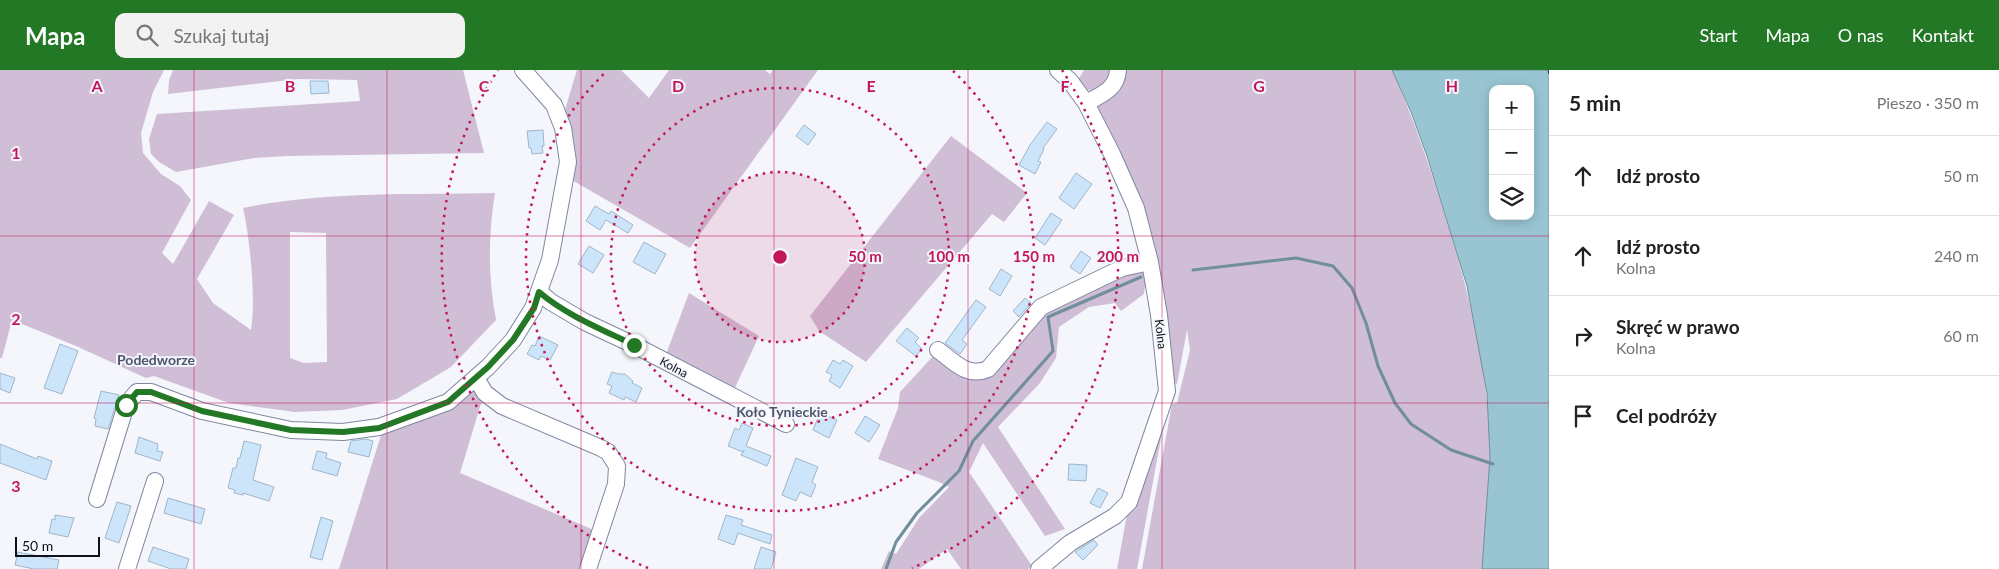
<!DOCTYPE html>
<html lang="pl">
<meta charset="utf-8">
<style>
:root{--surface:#fff;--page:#f2f2f2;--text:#222;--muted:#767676;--line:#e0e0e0;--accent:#237825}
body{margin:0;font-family:Lato,sans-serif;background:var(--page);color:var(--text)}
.controls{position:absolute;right:15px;top:15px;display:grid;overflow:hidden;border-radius:10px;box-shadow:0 2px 12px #0003}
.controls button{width:45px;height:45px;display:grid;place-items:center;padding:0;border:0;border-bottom:1px solid var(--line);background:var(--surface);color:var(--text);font:25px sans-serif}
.scale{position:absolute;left:15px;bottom:12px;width:85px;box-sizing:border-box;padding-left:5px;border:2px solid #0f121b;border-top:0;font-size:14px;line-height:18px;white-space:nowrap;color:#0f121b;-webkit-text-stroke:4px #f4f6fc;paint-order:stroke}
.stop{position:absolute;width:15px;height:15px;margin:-11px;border:4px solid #237825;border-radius:50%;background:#fff}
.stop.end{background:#237825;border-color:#fff;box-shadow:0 1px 5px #0008}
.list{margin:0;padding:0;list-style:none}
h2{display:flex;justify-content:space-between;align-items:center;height:65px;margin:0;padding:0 20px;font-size:21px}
h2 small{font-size:16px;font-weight:400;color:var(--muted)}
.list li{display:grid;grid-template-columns:32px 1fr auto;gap:15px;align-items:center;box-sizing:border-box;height:80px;padding:0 20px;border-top:1px solid var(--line)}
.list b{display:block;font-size:19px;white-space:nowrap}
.list p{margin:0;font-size:16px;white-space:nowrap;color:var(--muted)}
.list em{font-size:16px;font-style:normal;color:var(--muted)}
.icon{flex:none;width:28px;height:28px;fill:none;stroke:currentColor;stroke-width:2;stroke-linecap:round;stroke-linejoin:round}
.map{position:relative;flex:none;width:1549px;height:499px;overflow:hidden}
header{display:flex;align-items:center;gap:30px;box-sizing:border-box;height:70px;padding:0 25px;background:var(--accent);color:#fff}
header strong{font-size:24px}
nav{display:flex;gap:28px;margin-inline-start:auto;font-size:18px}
.search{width:350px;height:45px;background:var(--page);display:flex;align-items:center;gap:12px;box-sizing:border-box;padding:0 18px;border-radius:10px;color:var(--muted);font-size:19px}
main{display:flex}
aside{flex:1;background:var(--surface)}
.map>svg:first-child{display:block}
</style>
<header>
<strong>Mapa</strong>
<div class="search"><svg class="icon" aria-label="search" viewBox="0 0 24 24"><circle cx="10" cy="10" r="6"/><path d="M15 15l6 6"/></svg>Szukaj tutaj</div>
<nav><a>Start</a><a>Mapa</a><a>O nas</a><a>Kontakt</a></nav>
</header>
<main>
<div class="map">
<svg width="1549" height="499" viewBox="0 0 1549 499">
<rect width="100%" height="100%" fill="#f4f6fc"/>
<path fill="#cfbed5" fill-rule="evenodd" d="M0 0H164L153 22 141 63 143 83 161 104 180 116 191 130 162 183 173 194 209 131 234 145 197 209 213 233 251 260C256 230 250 168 243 138 325 121 411 125 495 123 488 165 488 208 496 250L451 297 397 329 342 340 295 342 229 333 154 306 146 308 76 276 12 250 2 288H0ZM290 162 326 163 327 292 304 293 290 288Z
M173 0H463L484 83 287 86 254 88 176 102 159 92 151 84 149 69 157 44 360 31 357 10 298 9 168 24 169 10Z
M577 0H621L649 28 669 0H765L770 4 773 0H818L690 178 570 109 563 46Z
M1084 0H1115L1104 18 1091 21 1081 18 1078 10Z
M1122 0H1392C1414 49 1430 98 1446 149 1470 226 1490 305 1490 386 1491 423 1485 462 1482 499H1142L1172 334 1177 333 1190 280 1187 260 1177 314 1169 310 1153 182 1135 115 1095 40Z
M951 66 1027 123 1004 152 992 144 866 292 819 261 810 246Z
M1147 198 1144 224 1121 241 1115 233 1089 237 1059 257 1056 288 1040 313 998 357 1065 459 1045 466 983 373 969 402 1032 496 1028 499H961L947 479 919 499H881L889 481 896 484 919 448 949 417 939 412 878 389 898 338 900 322 935 284 971 307 1044 241 1118 203Z
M689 223 759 266 733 322 665 287Z
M475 317 483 327 460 403 596 461 585 499H339L382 362Z
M1168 330 1137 499H1117L1128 439Z"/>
<path fill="#99c5d2" stroke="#708f9b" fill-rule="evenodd" d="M1392 0H1549V499H1482L1490 387 1487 323 1467 216 1427 86 1411 42ZM1493 19H1530V146H1493Z"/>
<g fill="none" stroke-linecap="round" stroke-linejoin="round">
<path stroke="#708f9b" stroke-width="3" d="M1193 200 1296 188 1333 196 1352 218 1366 253 1378 296 1395 333 1411 354 1451 380 1493 394
M886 499 896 472 917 443 959 401 973 371 1053 281 1048 247 1141 207"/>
<path stroke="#0b353f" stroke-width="1" stroke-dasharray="6 5" stroke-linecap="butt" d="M1548 0 1549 4"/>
</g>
<path fill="#cce5fa" stroke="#9fb6ca" d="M310 11H328L329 23 311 24Z
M1047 52 1057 59 1043 78 1044 79 1038 91 1041 92 1035 104 1019 95 1030 75Z
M804 55 816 64 808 75 796 66Z
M543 60 544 76H542L543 83 532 84 531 78H529L527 61Z
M1076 103 1092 114 1074 139 1059 128Z
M595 136 609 144 611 141 633 155 628 163 606 150 600 160 586 151Z
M1051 143 1062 150 1045 175 1035 168Z
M644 172 666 184 655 204 633 192Z
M589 176 604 185 593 203 578 194Z
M1081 181 1091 188 1080 204 1070 197Z
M1001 199 1012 206 1000 226 989 219Z
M1025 228 1031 233 1019 247 1013 241Z
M976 230 986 237 962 270 967 274 960 284 945 273Z
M907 258 919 268 915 272 922 279 916 286 896 271Z
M539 266 558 275 550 290 541 286 539 290 527 284 532 275 535 276Z
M60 274 78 281 62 324 44 318Z
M833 290 840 294 843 290 853 296 840 318 829 311 832 305 826 302Z
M612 302 618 304H625L633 311 632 313 642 318 636 332 625 327 624 330 609 323 612 316 607 314Z
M0 303 15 308 10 323 0 319Z
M101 321 119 325 108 359 95 356 96 349 94 348Z
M820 343 837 350 829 368 813 360Z
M865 346 880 355 869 372 855 363Z
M742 353 753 358 746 376 771 386 767 396 741 385 744 380 743 382 728 376 735 358 739 360Z
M139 367 158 374 157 381 163 382 160 391 135 383Z
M366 369 373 371 369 387 348 382 351 371Z
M244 371 261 375 253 410 274 417 269 431 243 423V425L234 423 235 420 228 418 233 398H236L238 388H240Z
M0 374 37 389 38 386 52 391 46 410 0 393Z
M317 381 327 383 326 388 341 393 337 406 312 399Z
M796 388 818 397 812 412 816 415 811 427 800 422 796 431 782 425Z
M1069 394 1087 395 1086 411 1068 410Z
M1098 418 1108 423 1100 438 1090 433Z
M168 428 205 439 201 454 164 443Z
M117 432 131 436 119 473 105 468Z
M55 445 74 448 68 467 49 463 52 449 55 450Z
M726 445 743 450 741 455 772 465 770 474 738 463 734 475 718 469Z
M321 447 333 451 322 490 310 487Z
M1094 470 1098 475 1083 490 1075 482Z
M153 477 189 489 186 499H171L148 491Z
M761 477 776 482 771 499H754Z
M18 482 59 490 57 499H34L15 495Z"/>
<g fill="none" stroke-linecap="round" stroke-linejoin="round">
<g stroke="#7f88a1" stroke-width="18">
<path id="minor" d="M1086 33C1101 25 1117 19 1118 0
M539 222 551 232 585 252 634 275 786 354
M938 280C955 292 967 308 988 299L1041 237 1122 198 1150 192
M476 308 485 323 502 336 601 378 608 382 617 396 616 414 588 499
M97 429 126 335 137 322H151L202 341 291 360 343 362 379 357 448 332 488 297 513 270 533 238 550 190 568 92 563 58 554 35 523 0
M127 499 155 411
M1039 499 1070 473 1115 446 1129 432 1167 321 1159 245 1150 192 1136 138 1112 84 1086 33 1070 11 1058 0"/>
</g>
<use href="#minor" stroke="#fff" stroke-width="16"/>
</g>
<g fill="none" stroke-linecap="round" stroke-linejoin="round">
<path stroke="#237825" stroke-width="6" d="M126 335 137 322H151L202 341 291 360 343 362 379 358 448 332 488 297 513 270 534 238 539 222C566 245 601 259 634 275"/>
</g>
<path fill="none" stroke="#c2185b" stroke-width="1" stroke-opacity="0.55" d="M194 0V499M387 0V499M581 0V499M774 0V499M968 0V499M1162 0V499M1355 0V499M0 166H1549M0 333H1549"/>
<circle cx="780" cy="187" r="85" fill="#c2185b" fill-opacity=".12"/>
<g fill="none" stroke="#c2185b" stroke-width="2.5" stroke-dasharray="2.5 5">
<circle cx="780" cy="187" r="85"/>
<circle cx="780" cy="187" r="169"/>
<path d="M953 1A254 254 0 1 1 607 1"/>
<path d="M648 498A338 338 0 0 1 498 0M1062 0A338 338 0 0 1 912 498"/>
</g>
<g text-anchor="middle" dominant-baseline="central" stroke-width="4" stroke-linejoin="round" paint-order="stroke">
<g font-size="12" fill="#0f121b" stroke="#f4f6fc">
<text transform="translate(1161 264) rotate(83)">Kolna</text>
<text transform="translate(674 297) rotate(28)">Kolna</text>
</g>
<g font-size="14" font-weight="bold" fill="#4c556c" stroke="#f4f6fc">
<text x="156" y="289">Podedworze</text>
<text x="782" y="341">Koło Tynieckie</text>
</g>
</g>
<g font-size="16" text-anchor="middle" font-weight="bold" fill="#c2185b" stroke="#f4f6fc" stroke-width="4" stroke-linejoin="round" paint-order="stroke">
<text x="97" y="22">A</text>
<text x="290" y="22">B</text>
<text x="484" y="22">C</text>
<text x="678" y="22">D</text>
<text x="871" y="22">E</text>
<text x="1065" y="22">F</text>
<text x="1259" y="22">G</text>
<text x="1452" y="22">H</text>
<text x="16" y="89">1</text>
<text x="16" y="255">2</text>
<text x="16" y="422">3</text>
</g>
<circle cx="780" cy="187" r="8" fill="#c2185b" stroke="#f4f6fc" stroke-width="2.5"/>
<g font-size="15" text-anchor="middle" font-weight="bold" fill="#c2185b" stroke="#f4f6fc" stroke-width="4" stroke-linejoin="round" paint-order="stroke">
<text x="865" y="192">50 m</text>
<text x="949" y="192">100 m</text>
<text x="1034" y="192">150 m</text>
<text x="1118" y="192">200 m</text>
</g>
</svg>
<div class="controls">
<button>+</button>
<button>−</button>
<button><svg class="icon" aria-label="layers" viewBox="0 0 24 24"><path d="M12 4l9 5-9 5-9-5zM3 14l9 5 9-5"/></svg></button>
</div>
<div class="scale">50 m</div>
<div class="stop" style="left:126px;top:335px"></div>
<div class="stop end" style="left:634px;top:275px"></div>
</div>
<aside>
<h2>5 min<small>Pieszo · 350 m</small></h2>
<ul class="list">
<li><svg class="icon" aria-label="ahead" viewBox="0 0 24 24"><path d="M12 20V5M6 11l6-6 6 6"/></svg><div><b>Idź prosto</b></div><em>50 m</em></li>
<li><svg class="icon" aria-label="ahead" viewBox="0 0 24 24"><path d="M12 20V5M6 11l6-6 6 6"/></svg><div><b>Idź prosto</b><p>Kolna</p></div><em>240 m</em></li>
<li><svg class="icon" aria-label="right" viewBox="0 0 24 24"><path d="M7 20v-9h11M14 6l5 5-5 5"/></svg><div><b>Skręć w prawo</b><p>Kolna</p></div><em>60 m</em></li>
<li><svg class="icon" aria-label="arrive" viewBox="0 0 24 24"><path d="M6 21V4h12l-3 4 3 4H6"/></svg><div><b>Cel podróży</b></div></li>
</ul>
</aside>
</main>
